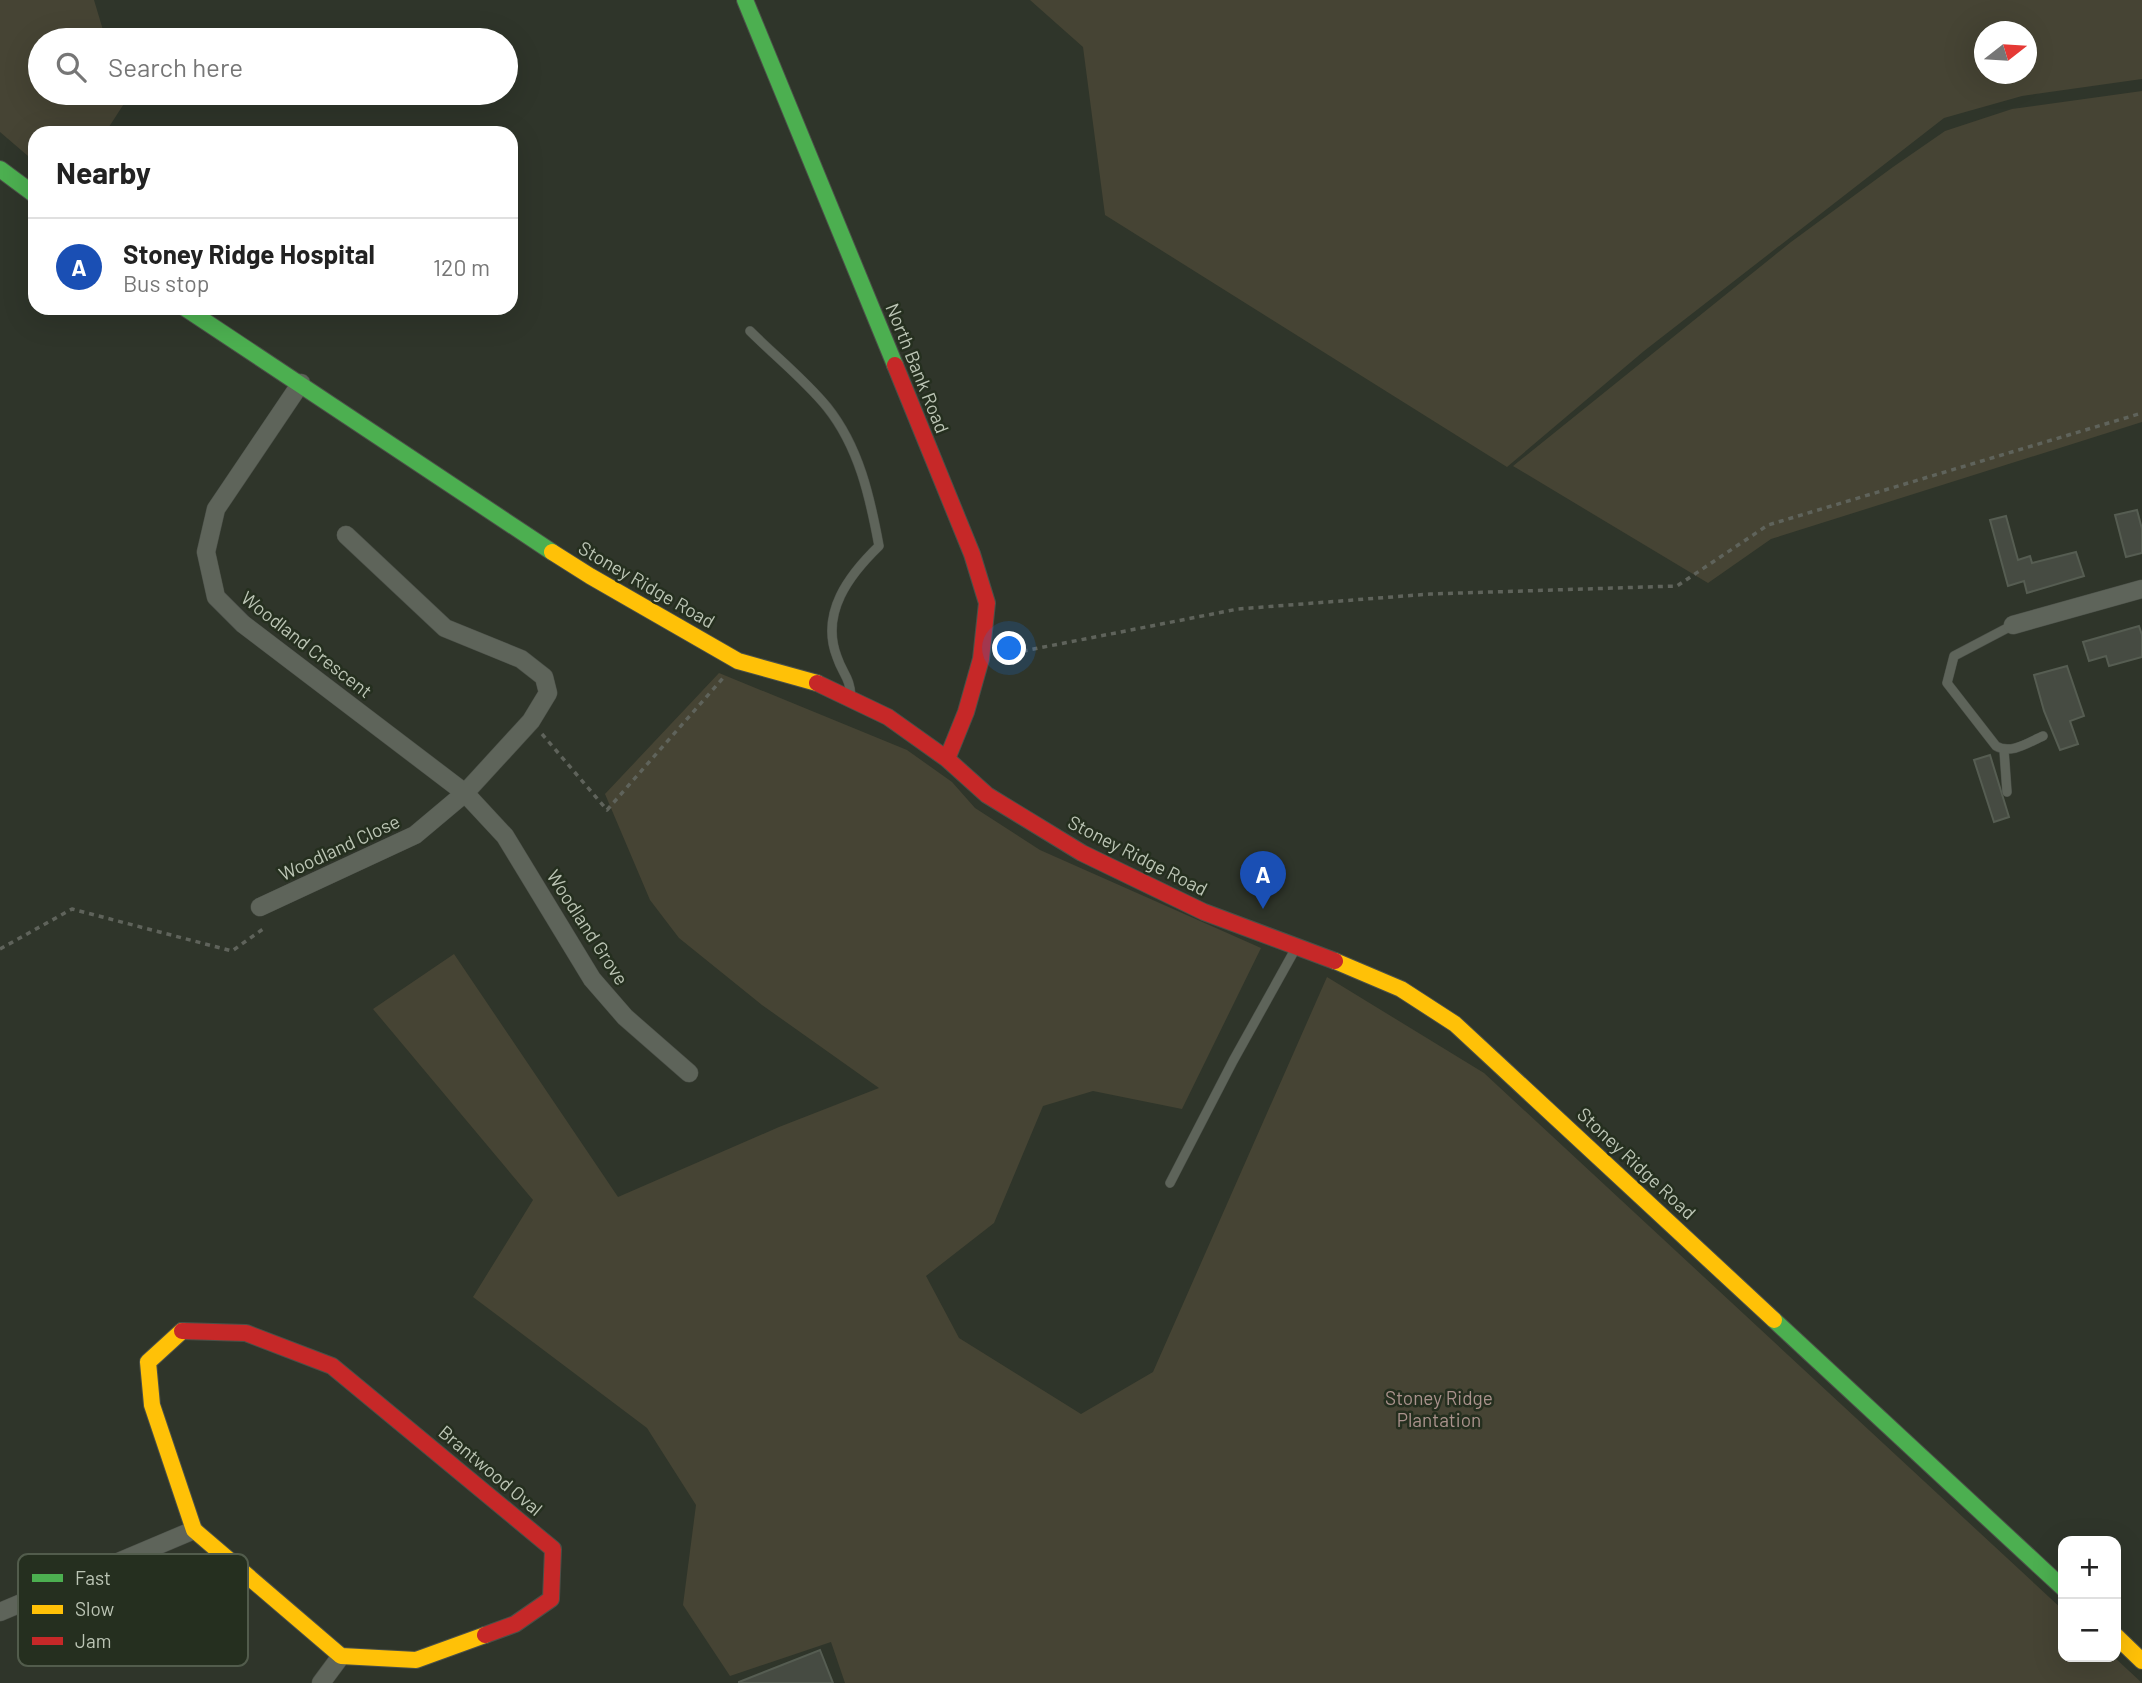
<!DOCTYPE html>
<meta charset="utf-8">
<style>
:root{--surface:#fff;--page:#f6f6f6;--text:#222;--muted:#767676;--line:#e0e0e0;--accent:#ea580c}
body{margin:0;font-family:Barlow,sans-serif;background:var(--page);color:var(--text)}
.controls{position:absolute;right:21px;bottom:21px;display:grid;overflow:hidden;border-radius:14px;box-shadow:0 7px 28px #0002}
.controls button{width:63px;height:63px;display:grid;place-items:center;padding:0;border:0;border-bottom:2px solid var(--line);background:var(--surface);color:var(--text);font:35px sans-serif}
.compass{position:absolute;left:1974px;top:21px;width:63px;height:63px;border-radius:50%;background:var(--surface);box-shadow:0 7px 28px #0002;rotate:73deg}
.you{position:absolute;left:1010px;top:649px;width:24px;height:24px;margin:-18px;border:5px solid #fff;border-radius:50%;background:#1a73e8;box-shadow:0 0 0 10px #1a73e833}
.badge{display:grid;place-items:center;width:46px;height:46px;border-radius:50%;background:var(--accent);color:#fff;font-size:23px;font-weight:700}
.pin{position:absolute;translate:-50% -58px;filter:drop-shadow(0 2px 4px #0008)}
.pin::after{content:'';position:absolute;top:37px;width:24px;height:21px;background:inherit;clip-path:polygon(0 0,100% 0,50% 100%)}
.list{margin:0;padding:0;list-style:none}
h2{display:flex;justify-content:space-between;align-items:center;height:91px;margin:0;padding:0 28px;font-size:30px}
h2 small{font-size:23px;font-weight:400;color:var(--muted)}
.list li{display:grid;grid-template-columns:46px 1fr auto;gap:21px;align-items:center;box-sizing:border-box;height:98px;padding:0 28px;border-top:2px solid var(--line)}
.list b{display:block;font-size:26px;white-space:nowrap}
.list p{margin:0;font-size:23px;white-space:nowrap;color:var(--muted)}
.list em{font-size:23px;font-style:normal;color:var(--muted)}
.icon{flex:none;width:38px;height:38px;fill:none;stroke:currentColor;stroke-width:2;stroke-linecap:round;stroke-linejoin:round}
.map{position:relative;flex:none;width:2142px;height:1683px;overflow:hidden}
.search{position:absolute;background:var(--surface);box-shadow:0 7px 28px #0002;left:28px;top:28px;width:490px;height:77px;display:flex;align-items:center;gap:18px;box-sizing:border-box;padding:0 24px;border-radius:38px;color:var(--muted);font-size:26px}
.panel{position:absolute;background:var(--surface);box-shadow:0 7px 28px #0002;left:28px;top:126px;width:490px;height:189px;border-radius:21px}
.map>svg:first-child{display:block}
</style>
<div class="map">
<svg width="2142" height="1683" viewBox="0 0 2142 1683">
<rect width="100%" height="100%" fill="#2f352a"/>
<path fill="#464434" fill-rule="evenodd" d="M0 0H94L106 40H40V93H127L129 96 105 133H35V162L0 132Z
M1030 0H2142V79L2022 96 1944 118 1644 351 1507 467 1105 215 1083 47ZM1984 32H2026V74H1984Z
M2142 91V422L1771 539 1708 583 1513 466 1791 242 1893 167 1945 131 2012 109Z
M719 673 907 750 952 782 975 808 1040 850 1261 948 1182 1109 1093 1091 1043 1106 994 1223 926 1276 959 1338 1081 1414 1153 1372 1327 977 1484 1073 2063 1610V1657H2114L2142 1683H845L831 1642 730 1676 683 1605 696 1505 647 1428 473 1297 533 1200 373 1009 454 954 618 1197 779 1127 879 1088 762 1005 679 938 650 900 605 794Z"/>
<path fill="#464b42" stroke="#565d52" stroke-width="2" d="M2137 510 2142 529V553L2126 557 2115 515Z
M2006 516 2018 560 2030 556 2032 563 2076 552 2084 576 2027 593 2024 581 2008 586 1990 520Z
M2139 626 2142 635V657L2109 666 2106 656 2089 661 2083 642Z
M2067 666 2084 716 2070 721 2078 744 2060 750 2044 711 2034 675Z
M1990 755 2009 817 1994 822 1974 760Z
M820 1650 833 1683H739V1682Z"/>
<g fill="none" stroke-linecap="round" stroke-linejoin="round">
<g stroke="#4b5048" stroke-width="10">
<path id="lane" d="M750 331C775 356 805 380 827 407 859 447 870 497 879 546 849 575 820 613 837 657 843 675 850 677 851 697
M2013 625 1954 656 1947 683 1996 746C2011 755 2029 742 2043 736
M2004 750 2007 792
M1170 1183 1233 1061 1297 946"/>
</g>
<g stroke="#4b5048" stroke-width="19">
<path id="street" d="M301 383 216 509 206 552 216 597 243 624 465 793 505 836 592 979 625 1017 689 1073
M2013 625 2142 589
M260 907 415 835 465 793 531 721 548 693 544 677 521 659 445 628 346 535
M0 1612 194 1530
M321 1683 341 1656"/>
</g>
<g stroke="#4b5048" stroke-width="18">
<path id="fast" d="M745 0 895 365
M0 169 35 195
M185 308 552 552
M1774 1320 2063 1588"/>
</g>
<g stroke="#4b5048" stroke-width="18">
<path id="slow" d="M552 552 590 576 738 661 817 683
M1335 961 1401 989 1455 1024 1774 1320
M182 1331 148 1362 152 1405 194 1530 341 1656 416 1660 485 1635
M2116 1636 2142 1661"/>
</g>
<g stroke="#4b5048" stroke-width="18">
<path id="jam" d="M895 365 972 554 987 603 981 659 966 712 947 759
M817 683 888 717 947 759 987 795 1082 853 1204 912 1335 961
M182 1331 246 1333 332 1366 553 1549 551 1599 515 1624 485 1635"/>
</g>
<path stroke="#5f635b" stroke-width="3.5" stroke-dasharray="5 5" stroke-linecap="butt" d="M1003 655 1238 609 1430 594 1677 586 1768 525 2142 413
M542 734 607 810 723 678
M0 949 72 909 232 951 263 929 262 926"/>
<use href="#lane" stroke="#5e645a" stroke-width="9"/>
<use href="#street" stroke="#5e645a" stroke-width="18"/>
<use href="#fast" stroke="#4caf50" stroke-width="16"/>
<use href="#slow" stroke="#ffc107" stroke-width="16"/>
<use href="#jam" stroke="#c62828" stroke-width="16"/>
</g>
<g text-anchor="middle" dominant-baseline="central" stroke-width="5" stroke-linejoin="round" paint-order="stroke">
<g font-size="19" fill="#bcc5b5" stroke="#252f1f">
<text transform="translate(918 368) rotate(68)">North Bank Road</text>
<text transform="translate(647 584) rotate(30)">Stoney Ridge Road</text>
<text transform="translate(307 644) rotate(38)">Woodland Crescent</text>
<text transform="translate(339 847) rotate(-25)">Woodland Close</text>
<text transform="translate(1138 855) rotate(27)">Stoney Ridge Road</text>
<text transform="translate(588 927) rotate(57)">Woodland Grove</text>
<text transform="translate(1637 1163) rotate(43)">Stoney Ridge Road</text>
<text transform="translate(491 1470) rotate(40)">Brantwood Oval</text>
</g>
<g font-size="19" fill="#a9928c" stroke="#252f1f">
<text x="1439" y="1397">Stoney Ridge<tspan x="1439" dy="22">Plantation</tspan></text>
</g>
</g>
<rect x="18" y="1554" width="230" height="112" rx="10" fill="#252f1f" stroke="#525c4c" stroke-width="2"/>
<rect x="32" y="1574" width="31" height="8" fill="#4caf50"/>
<rect x="32" y="1605" width="31" height="9" fill="#ffc107"/>
<rect x="32" y="1637" width="31" height="8" fill="#c62828"/>
<g font-size="19" fill="#bcc5b5">
<text x="75" y="1585">Fast</text>
<text x="75" y="1616">Slow</text>
<text x="75" y="1648">Jam</text>
</g>
</svg>
<div class="controls">
<button>+</button>
<button>−</button>
</div>
<svg class="compass" viewBox="-18 -18 36 36"><path d="M0-13l5 13h-10z" fill="#e53935"/><path d="M0 13l5-13h-10z" fill="#767676"/></svg>
<div class="you"></div>
<div class="pin badge" style="left:1263px;top:909px;background:#1a4fb4">A</div>
<div class="search"><svg class="icon" aria-label="search" viewBox="0 0 24 24"><circle cx="10" cy="10" r="6"/><path d="M15 15l6 6"/></svg>Search here</div>
<section class="panel">
<h2>Nearby<small></small></h2>
<ul class="list">
<li><span class="badge" style="background:#1a4fb4">A</span><div><b>Stoney Ridge Hospital</b><p>Bus stop</p></div><em>120 m</em></li>
</ul>
</section>
</div>
